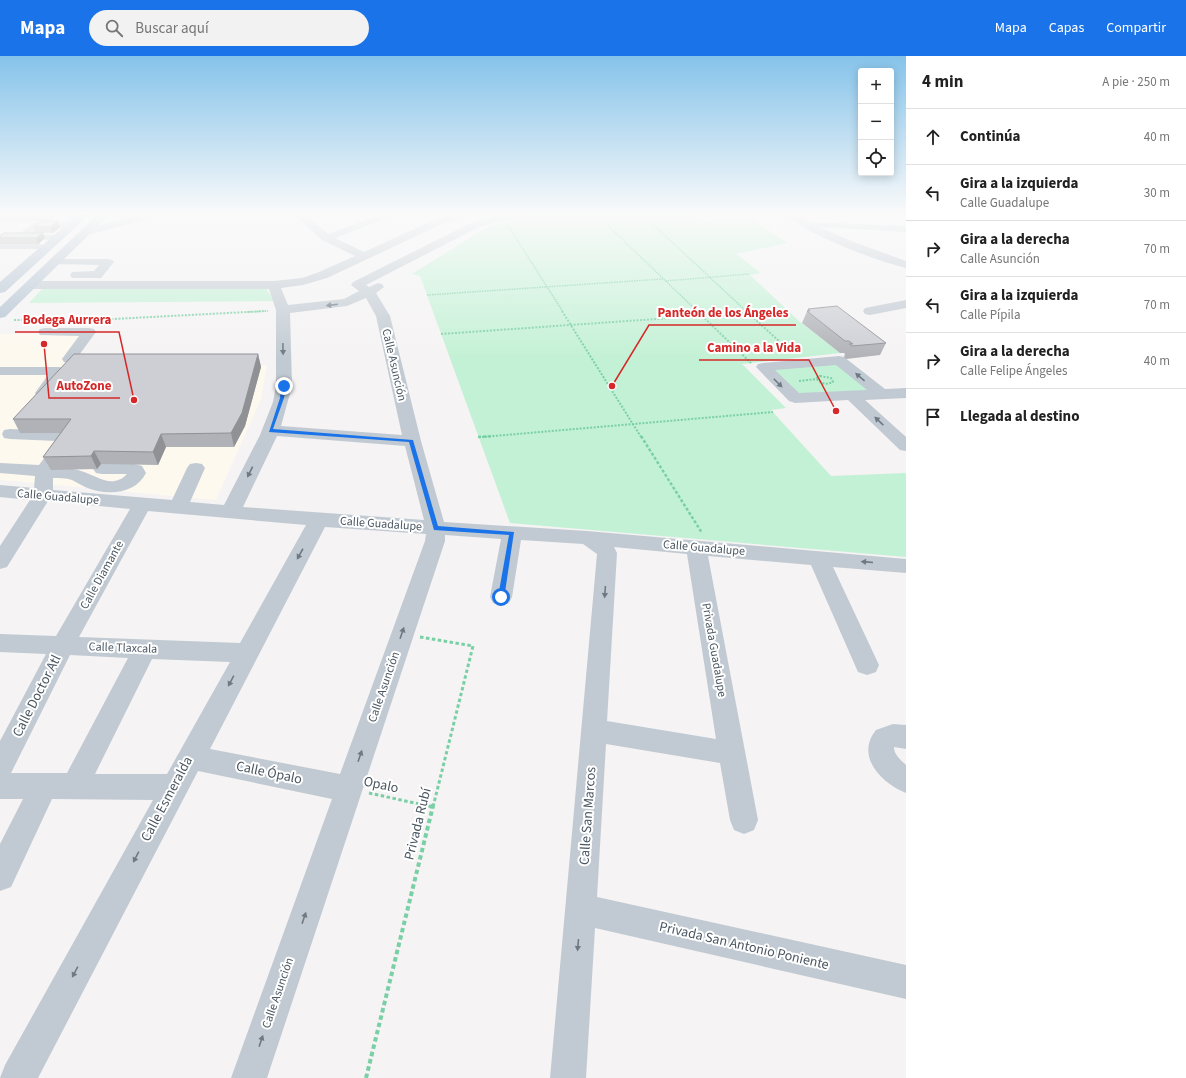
<!DOCTYPE html>
<html lang="es">
<meta charset="utf-8">
<style>
:root{--surface:#fff;--page:#f2f2f2;--text:#222;--muted:#767676;--line:#e0e0e0;--accent:#1a73e8}
body{margin:0;font-family:"Source Sans 3",sans-serif;background:var(--page);color:var(--text)}
.controls{position:absolute;right:12px;top:12px;display:grid;overflow:hidden;border-radius:4px;box-shadow:0 2px 10px #0003}
.controls button{width:36px;height:36px;display:grid;place-items:center;padding:0;border:0;border-bottom:1px solid var(--line);background:var(--surface);color:var(--text);font:20px sans-serif}
.stop{position:absolute;width:12px;height:12px;margin:-9px;border:3px solid #1a73e8;border-radius:50%;background:#fff}
.stop.end{background:#1a73e8;border-color:#fff;box-shadow:0 1px 4px #0008}
.list{margin:0;padding:0;list-style:none}
h2{display:flex;justify-content:space-between;align-items:center;height:52px;margin:0;padding:0 16px;font-size:17px}
h2 small{font-size:13px;font-weight:400;color:var(--muted)}
.list li{display:grid;grid-template-columns:26px 1fr auto;gap:12px;align-items:center;box-sizing:border-box;height:56px;padding:0 16px;border-top:1px solid var(--line)}
.list b{display:block;font-size:15px;white-space:nowrap}
.list p{margin:0;font-size:13px;white-space:nowrap;color:var(--muted)}
.list em{font-size:13px;font-style:normal;color:var(--muted)}
.icon{flex:none;width:22px;height:22px;fill:none;stroke:currentColor;stroke-width:2;stroke-linecap:round;stroke-linejoin:round}
.map{position:relative;flex:none;width:906px;height:1022px;overflow:hidden}
header{display:flex;align-items:center;gap:24px;box-sizing:border-box;height:56px;padding:0 20px;background:var(--accent);color:#fff}
header strong{font-size:19px}
nav{display:flex;gap:22px;margin-inline-start:auto;font-size:14px}
.search{width:280px;height:36px;background:var(--page);display:flex;align-items:center;gap:10px;box-sizing:border-box;padding:0 14px;border-radius:22px;color:var(--muted);font-size:15px}
main{display:flex}
aside{flex:1;background:var(--surface)}
.map>svg:first-child{display:block}
</style>
<header>
<strong>Mapa</strong>
<div class="search"><svg class="icon" aria-label="search" viewBox="0 0 24 24"><circle cx="10" cy="10" r="6"/><path d="M15 15l6 6"/></svg>Buscar aquí</div>
<nav><a>Mapa</a><a>Capas</a><a>Compartir</a></nav>
</header>
<main>
<div class="map">
<svg width="906" height="1022" viewBox="0 0 906 1022">
<rect width="100%" height="100%" fill="#f5f3f3"/>
<path fill="#fdf9ef" d="M0 278H95L78 301 119 308 267 309 261 343 216 444 0 424Z"/>
<path fill="#c3f1d5" d="M532 159H698L705 166 750 162 788 187 736 198 761 217 750 219 799 265 840 297 742 308 786 352 771 354 831 420 905 417 906 418V501L510 467 420 220 412 218 489 170Z
M42 233H266L275 245 29 247Z
M838 306 873 334 797 340 767 312Z"/>
<g fill="none" stroke-linecap="round" stroke-linejoin="round">
<path stroke="#7ad0a6" stroke-width="1.5" stroke-dasharray="1.5 1" stroke-linecap="butt" d="M597 159 698 256
M643 159 747 256
M509 171 563 256
M665 225 749 218
M427 239 663 223
M247 256 268 255
M757 256 787 254"/>
<path stroke="#7ad0a6" stroke-width="2" stroke-dasharray="2 1.5" stroke-linecap="butt" d="M562 255 641 381
M697 255 751 307
M746 255 791 296
M14 264H39
M94 264 266 255
M441 278 771 255
M820 320 831 322 833 326C826 329 821 328 816 322Z
M799 325 817 323
M482 381 773 356"/>
<path stroke="#7ad0a6" stroke-width="2.5" stroke-dasharray="3 2" stroke-linecap="butt" d="M641 380 702 477
M478 381 494 380"/>
<path stroke="#7ad0a6" stroke-width="3" stroke-dasharray="3.5 2.5" stroke-linecap="butt" d="M420 581 473 590 433 751
M369 737 433 751"/>
<path stroke="#7ad0a6" stroke-width="4" stroke-dasharray="4.5 3" stroke-linecap="butt" d="M430 750 433 751
M366 1022 433 750"/>
<path fill="#c1cad2" fill-rule="evenodd" d="M137 159H155L154 161 87 179 82 176 83 174Z
M294 159H306L328 178 379 159H395L335 182 364 196 434 164 449 159H466L465 161 442 168 327 222 303 229 281 232 288 249 344 243 359 235 351 229 353 226 471 167 500 159H519L518 161 479 171 366 229 369 231 378 227 382 228 384 231 376 237 390 260 421 385 444 466 587 475 906 503V517L833 511 879 609 876 616 867 619 858 616 811 509 708 500 758 764 754 774 744 778 734 774 730 764 720 707 606 688 597 841 906 909V943L595 872 586 1022H550L597 498 583 488 521 484 512 541 509 547 501 549 493 547 490 541 501 483 445 479V485L267 1022H231L332 743 198 715 38 1022H0L5 1009 153 744 52 743 11 831 0 835V788L23 743H0V685L46 598 0 596V578L56 580 130 453 48 445 7 511 0 513V490L30 444 0 441V429L34 432 35 420 0 417V407L39 409 57 385 10 383 4 382 2 378 4 374 10 373 75 376 77 380 56 411C64 412 73 412 81 415 96 419 112 434 127 418H102L96 417 93 413 96 409C110 406 129 406 142 410L146 417C135 439 106 440 85 431 81 429 76 426 72 424 66 422 59 422 53 422V434L172 444 187 412 190 408 196 407 202 408 205 412 190 446 224 449 260 379 273 346 276 330V254L269 233H31L27 232 25 229 27 226 31 225H274L302 222 319 216 355 200 322 184ZM366 242 376 260 402 379 281 370 292 330 290 257 347 250ZM277 380 405 390 424 464 243 451ZM148 455 306 469 240 587 79 581ZM325 471 426 478 425 485 340 718 210 693ZM614 491 687 498 716 683 607 665 617 497ZM70 599 128 602 67 717H11ZM152 603 230 606 167 718H95Z
M787 159H800L809 166 906 170V176L820 171 851 185 906 205V212C880 206 804 178 787 159Z
M0 160 52 159 55 162 50 165 0 166Z
M37 166H73L78 169 73 172H40L33 178 63 179 64 181 59 184 18 183 17 181 18 179 33 167Z
M0 187H38L44 190 38 193H0Z
M55 203H108L112 204 114 206 101 222H72L70 219 72 216 94 215 99 209 51 208 49 206 51 204Z
M906 244V252L870 259 865 258 863 255 865 252Z
M45 272H89L94 273 96 276 74 306 69 307 64 306 62 303 79 280 40 279 38 276 40 273Z
M839 300 844 301 885 333 906 332V342L865 344 906 381V395L900 394 848 344 795 347 789 345 756 311 758 308 763 307ZM836 309 867 334 799 337 775 314Z
M0 311H59L64 312 66 315 49 340 43 342 37 340 35 337 48 319H0Z
M893 668 906 669V693L894 691C894 699 901 704 906 709V737C881 727 855 700 876 674Z"/>
<path fill="#b3c2d1" fill-rule="evenodd" d="M77 159H89L5 236 0 237V226Z
M97 159H109L5 261 0 262V251Z"/>
</g>
<path fill="#b0b2b7" d="M58 165 60 171 53 177H36L34 171Z
M43 177 45 182 38 188H0V180Z
M808 253 886 287 880 299 846 303 844 301 845 298 844 297H840L802 267Z
M258 298 261 311 245 370 234 391H166L158 409 101 408 97 413 51 414 43 401 61 377H20L13 363Z"/>
<path fill="#909195" d="M58 165 60 171 53 177 51 171Z
M43 177 45 182 38 188 36 182Z
M258 298 261 311 245 370 234 391 231 377Z
M161 378 166 391 158 409 153 396Z
M94 395 101 408 97 413 91 400Z"/>
<path fill="#cdcfd5" stroke="#909195" d="M41 165H58L51 171H34Z
M4 177H43L36 182H0V180Z
M837 250 886 287 852 290 849 288H853L849 285H845L807 255H810L808 253Z
M74 298H258L242 357 231 377 161 378 153 396 94 395 91 400 43 401 71 363H13Z"/>
<defs><path id="oneway-solid" d="M-6-.8H1V-3.2L6.5 0L1 3.2V.8H-6Z"/></defs>
<g fill="#6e7983">
<use href="#oneway-solid" transform="translate(332 249) rotate(173)"/>
<use href="#oneway-solid" transform="translate(283 293) rotate(89)"/>
<use href="#oneway-solid" transform="translate(860 321) rotate(-140)"/>
<use href="#oneway-solid" transform="translate(778 327) rotate(45)"/>
<use href="#oneway-solid" transform="translate(879 365) rotate(-137)"/>
<use href="#oneway-solid" transform="translate(250 416) rotate(116)"/>
<use href="#oneway-solid" transform="translate(300 498) rotate(119)"/>
<use href="#oneway-solid" transform="translate(867 506) rotate(-175)"/>
<use href="#oneway-solid" transform="translate(605 536) rotate(94)"/>
<use href="#oneway-solid" transform="translate(402 577) rotate(-71)"/>
<use href="#oneway-solid" transform="translate(231 625) rotate(118)"/>
<use href="#oneway-solid" transform="translate(360 700) rotate(-71)"/>
<use href="#oneway-solid" transform="translate(136 801) rotate(118)"/>
<use href="#oneway-solid" transform="translate(304 862) rotate(-71)"/>
<use href="#oneway-solid" transform="translate(578 889) rotate(95)"/>
<use href="#oneway-solid" transform="translate(75 916) rotate(118)"/>
<use href="#oneway-solid" transform="translate(261 985) rotate(-71)"/>
</g>
<linearGradient id="sky" x2="0" y2="1"><stop stop-color="#85c3ea"/><stop offset="0.52" stop-color="#fafafa"/><stop offset="1" stop-color="#fafafa" stop-opacity="0"/></linearGradient>
<rect width="906" height="303" fill="url(#sky)"/>
<path fill="#1a73e8" d="M284 328 286 330 284 342 273 373 413 384 438 470 514 476 504 543H499L498 541 509 479 434 474 409 386 269 376 280 342 281 330Z"/>
<g text-anchor="middle" dominant-baseline="central" stroke-width="4" stroke-linejoin="round" paint-order="stroke">
<g font-size="12" fill="#4a5661" stroke="#fff">
<text transform="translate(394 309) rotate(77)">Calle Asunción</text>
<text transform="translate(58 441) rotate(5)">Calle Guadalupe</text>
<text transform="translate(381 468) rotate(4)">Calle Guadalupe</text>
<text transform="translate(704 492) rotate(5)">Calle Guadalupe</text>
<text transform="translate(102 519) rotate(-61)">Calle Diamante</text>
<text transform="translate(123 592) rotate(2)">Calle Tlaxcala</text>
<text transform="translate(714 594) rotate(80)">Privada Guadalupe</text>
<text transform="translate(384 631) rotate(-71)">Calle Asunción</text>
<text transform="translate(278 937) rotate(-71)">Calle Asunción</text>
</g>
<g font-size="14" fill="#4a5661" stroke="#fff">
<text transform="translate(37 640) rotate(-63)">Calle Doctor Atl</text>
<text transform="translate(269 717) rotate(12)">Calle Ópalo</text>
<text transform="translate(381 729) rotate(12)">Opalo</text>
<text transform="translate(167 743) rotate(-62)">Calle Esmeralda</text>
<text transform="translate(588 760) rotate(-86)">Calle San Marcos</text>
<text transform="translate(418 768) rotate(-76)">Privada Rubí</text>
<text transform="translate(744 890) rotate(13)">Privada San Antonio Poniente</text>
</g>
</g>
<path fill="none" stroke="#d62828" stroke-width="1.5" d="M612 330L649 269H796M134 344L119 276H15M836 355L809 304H699M44 288L49 342H120"/>
<g fill="#d62828" stroke="#fff" stroke-width="1.5">
<circle cx="612" cy="330" r="4"/>
<circle cx="134" cy="344" r="4"/>
<circle cx="836" cy="355" r="4"/>
<circle cx="44" cy="288" r="4"/>
</g>
<g font-size="13" text-anchor="middle" font-weight="bold" fill="#d62828" stroke="#fff" stroke-width="4" stroke-linejoin="round" paint-order="stroke">
<text x="723" y="261">Panteón de los Ángeles</text>
<text x="67" y="268">Bodega Aurrera</text>
<text x="754" y="296">Camino a la Vida</text>
<text x="84" y="334">AutoZone</text>
</g>
</svg>
<div class="controls">
<button>+</button>
<button>−</button>
<button><svg class="icon" aria-label="locate" viewBox="0 0 24 24"><circle cx="12" cy="12" r="6"/><path d="M12 2v4M12 18v4M2 12h4M18 12h4"/></svg></button>
</div>
<div class="stop" style="left:501px;top:541px"></div>
<div class="stop end" style="left:284px;top:330px"></div>
</div>
<aside>
<h2>4 min<small>A pie · 250 m</small></h2>
<ul class="list">
<li><svg class="icon" aria-label="ahead" viewBox="0 0 24 24"><path d="M12 20V5M6 11l6-6 6 6"/></svg><div><b>Continúa</b></div><em>40 m</em></li>
<li><svg class="icon" aria-label="left" viewBox="0 0 24 24"><path d="M17 20v-9H6M10 6l-5 5 5 5"/></svg><div><b>Gira a la izquierda</b><p>Calle Guadalupe</p></div><em>30 m</em></li>
<li><svg class="icon" aria-label="right" viewBox="0 0 24 24"><path d="M7 20v-9h11M14 6l5 5-5 5"/></svg><div><b>Gira a la derecha</b><p>Calle Asunción</p></div><em>70 m</em></li>
<li><svg class="icon" aria-label="left" viewBox="0 0 24 24"><path d="M17 20v-9H6M10 6l-5 5 5 5"/></svg><div><b>Gira a la izquierda</b><p>Calle Pípila</p></div><em>70 m</em></li>
<li><svg class="icon" aria-label="right" viewBox="0 0 24 24"><path d="M7 20v-9h11M14 6l5 5-5 5"/></svg><div><b>Gira a la derecha</b><p>Calle Felipe Ángeles</p></div><em>40 m</em></li>
<li><svg class="icon" aria-label="arrive" viewBox="0 0 24 24"><path d="M6 21V4h12l-3 4 3 4H6"/></svg><div><b>Llegada al destino</b></div></li>
</ul>
</aside>
</main>
